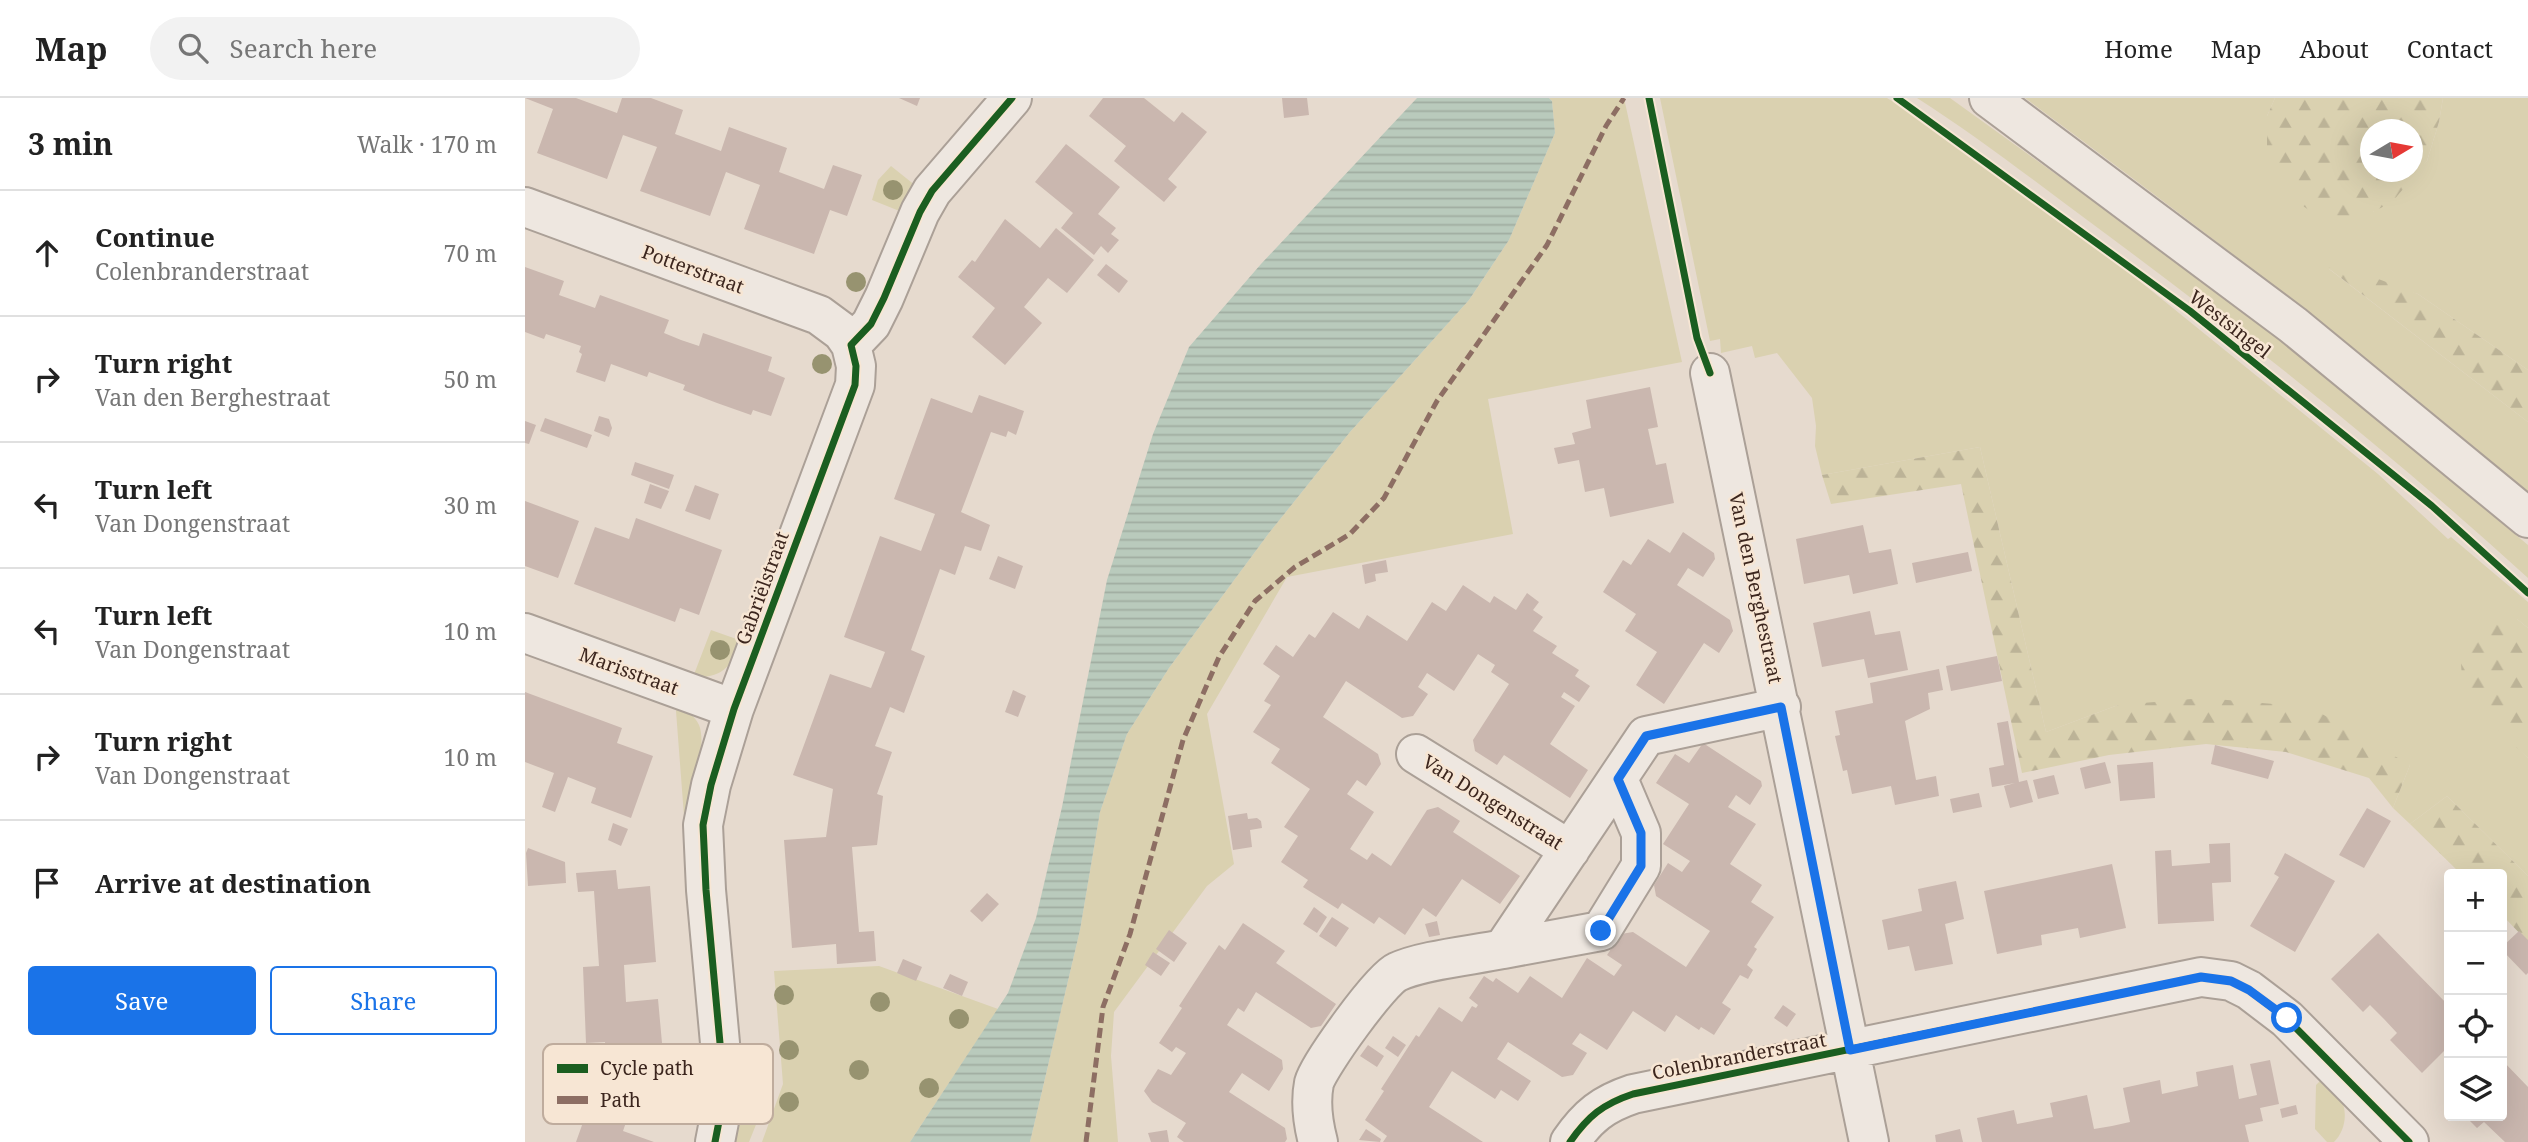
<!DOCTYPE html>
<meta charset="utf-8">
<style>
:root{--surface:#fff;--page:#f2f2f2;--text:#222;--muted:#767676;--line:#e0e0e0;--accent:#1a73e8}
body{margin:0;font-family:"Noto Serif",serif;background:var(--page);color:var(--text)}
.controls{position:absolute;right:21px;bottom:21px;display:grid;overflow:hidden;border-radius:7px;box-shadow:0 7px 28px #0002}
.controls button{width:63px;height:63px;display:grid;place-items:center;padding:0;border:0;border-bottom:2px solid var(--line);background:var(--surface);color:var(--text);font:35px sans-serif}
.compass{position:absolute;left:1835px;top:21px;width:63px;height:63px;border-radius:50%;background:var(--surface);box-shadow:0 7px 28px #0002;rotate:80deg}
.stop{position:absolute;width:21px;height:21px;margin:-16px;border:5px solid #1a73e8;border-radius:50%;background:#fff}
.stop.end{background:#1a73e8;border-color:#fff;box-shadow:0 2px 7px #0008}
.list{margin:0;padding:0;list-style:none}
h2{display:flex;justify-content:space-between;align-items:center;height:91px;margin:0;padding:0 28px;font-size:30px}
h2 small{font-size:23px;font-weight:400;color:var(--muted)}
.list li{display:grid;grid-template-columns:46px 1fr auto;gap:21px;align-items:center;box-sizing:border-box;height:126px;padding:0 28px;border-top:2px solid var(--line)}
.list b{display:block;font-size:26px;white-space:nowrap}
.list p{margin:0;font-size:23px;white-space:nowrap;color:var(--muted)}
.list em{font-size:23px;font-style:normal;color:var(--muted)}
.actions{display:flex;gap:14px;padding:21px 28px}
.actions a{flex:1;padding:16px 0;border:2px solid var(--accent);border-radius:7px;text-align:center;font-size:24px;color:var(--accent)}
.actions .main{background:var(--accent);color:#fff}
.icon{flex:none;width:38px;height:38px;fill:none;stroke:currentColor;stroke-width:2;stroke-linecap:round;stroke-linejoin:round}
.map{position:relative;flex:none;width:2003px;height:1044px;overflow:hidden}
header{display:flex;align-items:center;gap:42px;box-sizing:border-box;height:98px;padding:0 35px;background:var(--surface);border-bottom:2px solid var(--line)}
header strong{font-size:33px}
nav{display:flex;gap:38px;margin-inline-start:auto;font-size:24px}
.search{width:490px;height:63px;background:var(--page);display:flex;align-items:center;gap:18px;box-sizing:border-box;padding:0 24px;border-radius:38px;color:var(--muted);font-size:26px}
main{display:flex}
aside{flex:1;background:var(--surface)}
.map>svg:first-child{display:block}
</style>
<header>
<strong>Map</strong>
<div class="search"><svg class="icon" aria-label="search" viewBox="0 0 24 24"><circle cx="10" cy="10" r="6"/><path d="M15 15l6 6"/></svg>Search here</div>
<nav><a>Home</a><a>Map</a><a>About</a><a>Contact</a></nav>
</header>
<main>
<aside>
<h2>3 min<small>Walk · 170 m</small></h2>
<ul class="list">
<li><svg class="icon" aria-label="ahead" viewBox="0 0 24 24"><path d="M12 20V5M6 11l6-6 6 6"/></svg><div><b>Continue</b><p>Colenbranderstraat</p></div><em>70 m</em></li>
<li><svg class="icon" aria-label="right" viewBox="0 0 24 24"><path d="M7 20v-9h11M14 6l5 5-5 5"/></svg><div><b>Turn right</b><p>Van den Berghestraat</p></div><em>50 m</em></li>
<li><svg class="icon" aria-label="left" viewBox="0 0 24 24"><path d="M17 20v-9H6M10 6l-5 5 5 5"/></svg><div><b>Turn left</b><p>Van Dongenstraat</p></div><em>30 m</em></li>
<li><svg class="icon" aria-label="left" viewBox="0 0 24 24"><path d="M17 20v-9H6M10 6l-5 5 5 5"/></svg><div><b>Turn left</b><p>Van Dongenstraat</p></div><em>10 m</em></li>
<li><svg class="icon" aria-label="right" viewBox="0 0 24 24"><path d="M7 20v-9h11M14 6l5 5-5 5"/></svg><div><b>Turn right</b><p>Van Dongenstraat</p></div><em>10 m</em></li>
<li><svg class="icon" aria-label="arrive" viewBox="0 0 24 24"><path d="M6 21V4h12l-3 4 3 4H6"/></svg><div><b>Arrive at destination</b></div></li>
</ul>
<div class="actions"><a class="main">Save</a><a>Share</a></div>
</aside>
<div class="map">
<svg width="2003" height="1044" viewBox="0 0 2003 1044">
<defs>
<pattern id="forest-firs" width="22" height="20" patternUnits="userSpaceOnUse" patternTransform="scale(1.75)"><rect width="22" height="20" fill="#dad1b0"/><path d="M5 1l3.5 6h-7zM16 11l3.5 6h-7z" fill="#bcb397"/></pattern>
<pattern id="water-rules" width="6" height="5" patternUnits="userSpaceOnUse" patternTransform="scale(1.75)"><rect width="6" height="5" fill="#b9cabc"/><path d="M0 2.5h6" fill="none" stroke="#a0ada1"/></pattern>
</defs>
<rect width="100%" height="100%" fill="#e6dace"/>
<path fill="#dad1b0" d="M1024 0H1099L1157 264 963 301 988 436 762 479 682 616 709 766 682 788 589 914 586 958 593 1044H505L555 832 575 714 602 636 644 570 744 435 825 334 944 202 984 142 1030 35 1027 3Z
M1135 0H1362L1418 34 1570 147 1853 376 1923 441 1926 439 2003 504V530L1992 521 1973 630 2003 660V778L1922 698 1885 726 1868 710 1885 667 1593 607 1521 634 1455 349 1297 377 1290 348 1291 328 1287 300 1252 255 1230 260 1227 248 1196 255 1195 241 1185 243Z
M1392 0H1425L1675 180 1781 262 2003 447V480C1867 356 1724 242 1577 133 1516 88 1456 41 1392 0Z
M1500 0H1750L1742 18 1848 114 1902 63 1914 24 1918 0H2003V272L1893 196 1804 171 2003 324V395C1841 256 1672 127 1500 0Z
M366 68 391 88 377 114 347 102 353 82Z
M186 532 217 543C208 568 196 581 168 579Z
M155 607C162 613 170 618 174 627 183 648 165 707 160 731L151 613Z
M354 868 473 911 385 1044H237L258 986 249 873Z
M243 966 247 987 224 1044H204L210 969Z
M1796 982C1801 987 1809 991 1813 997 1824 1011 1821 1032 1809 1044H1802L1790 1031 1791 987Z"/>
<path fill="url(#forest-firs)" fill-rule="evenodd" d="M1750 0H1918L1914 24 1902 63 1867 104 1848 114 1800 123 1775 106 1742 49V18ZM1846 32H1888V74H1846Z
M1819 168 1893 196 2003 272V324L1803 170Z
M1455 349 1521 634 1593 607 1679 600 1785 609 1885 667 1868 710 1844 680 1761 654 1681 646 1584 657 1497 675 1436 386 1306 406 1297 377Z
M1973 521H1992L2003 530V660C1978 636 1929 597 1937 559 1939 548 1950 535 1956 526Z
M1922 698 2003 778V844L1977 817V776H1936L1885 726Z"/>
<path fill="url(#water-rules)" d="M892 0H1024L1027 3 1030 35 984 142 944 202 825 334 744 435 644 570 602 636 575 714 555 832 505 1044H385L483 895 511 820 537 709 582 482 628 336 664 249 736 166Z"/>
<path fill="#cab7af" d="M0 0H51L92 15 97 0H126L158 12 150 36 196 53 204 29 262 50 254 74 299 91 308 67 337 77 322 118 305 112 289 156 219 131 235 87 219 81 201 74 185 118 115 93 132 49 98 37 82 81 12 55 28 11Z
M374 0H395L392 8Z
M578 0H619L649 24 657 14 682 34 643 81 652 89 639 104 589 63 601 48 564 18Z
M757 0H782L784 17 759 20Z
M541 46 595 89 573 116 591 130 586 136 594 142 583 155 576 148 569 157 536 130 548 115 510 84Z
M480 121 515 150 531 130 569 162 542 195 523 180 499 209 517 225 480 267 447 239 470 210 433 179 447 162 450 164Z
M581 166 603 183 594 195 572 177Z
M0 169 39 183 34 197 70 210 75 197 144 222 139 235 156 242 174 248 178 235 247 259 243 273 260 280 246 318 228 312 226 317 192 305 158 292 160 287 124 274 122 279 86 266 80 284 51 274 57 256 54 254 56 248 21 236 19 241 0 234Z
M1125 289 1133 329 1123 331 1131 367 1141 365 1149 405 1085 419 1079 390 1060 394 1054 362 1033 366 1029 350 1050 346 1047 335 1066 330 1061 302Z
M454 297 499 313 491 337 483 333 481 339 466 334 436 414 465 427 456 453 440 448 430 477 415 471 386 552 400 558 379 615 365 609 350 648 367 654 352 696 358 698 352 747 327 749 334 834 349 833 351 863 312 866 311 846 267 850 259 742 301 739 308 691 268 677 305 576 346 590 360 554 319 539 355 438 396 453 410 416 369 401 406 300 447 315Z
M74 318 84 321 87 330 84 339 69 333Z
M20 320 67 337 62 350 15 333Z
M0 323 11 327 4 346 0 345Z
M110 364 149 377 144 391 106 377Z
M125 386 144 393 136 411 119 405Z
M170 387 194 396 185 422 160 413Z
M0 403 54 423 33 480 0 468Z
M111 420 197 452 174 517 155 510 150 524 49 486 70 429 104 441Z
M1338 427 1344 455 1366 451 1373 486 1328 496 1324 477 1279 486 1271 441Z
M1158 434 1189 455 1190 461 1178 479 1163 470 1152 487 1205 522 1208 533 1194 555 1179 545 1139 606 1111 587 1132 554 1100 533 1111 516 1078 494 1098 462 1106 467 1123 441 1145 455Z
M1443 454 1447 473 1391 485 1387 465Z
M473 458 498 468 490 491 464 481Z
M861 462 863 474 850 476 851 483 840 486 837 467Z
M938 487 965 505 969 498 991 512 1002 495 1014 504 1008 512 1018 519 1008 533 1032 548 1027 555 1054 572 1050 578 1065 588 1054 604 1039 594 1036 599 1050 608 1025 646 1063 672 1045 700 979 657 972 667 950 653 948 642 984 586 966 574 970 567 953 556 929 593 902 575 893 589 903 596 888 618 877 620 821 583 798 619 853 656 856 666 841 688 832 682 822 696 849 714 825 751 842 762 847 755 866 768 902 712 913 709 935 723 928 734 995 778 975 806 937 781 911 819 898 810 880 837 854 819 849 826 817 805 813 811 778 789 783 782 756 764 773 738 759 729 785 691 746 665 755 651 728 634 746 607 739 603 755 578 738 566 751 547 768 559 784 536 790 540 808 514 834 531 842 517 882 543 907 504 921 513Z
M1345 513 1350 537 1375 533 1383 572 1343 580 1339 561 1297 569 1288 525Z
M1472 558 1477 583 1426 593 1421 568Z
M1414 571 1418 592 1403 595 1405 611 1380 623 1391 682 1411 678 1414 698 1370 707 1366 688 1327 696 1322 672 1318 673 1310 638 1315 637 1310 613 1348 605 1345 585Z
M488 592 501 598 493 619 480 614Z
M0 594 97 630 92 645 128 658 106 720 66 705 71 690 43 679 30 714 17 709 29 675 0 664Z
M1483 623 1494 684 1502 682 1508 704 1485 710 1479 688 1490 685 1467 689 1464 670 1479 667 1472 625Z
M1178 645 1236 683 1237 688 1225 707 1211 697 1203 709 1231 726 1205 766 1237 787 1226 804 1249 819 1229 849 1232 851 1222 867 1228 872 1223 881 1215 877 1197 905 1206 911 1189 937 1176 929 1174 932 1151 917 1140 934 1108 913 1082 952 1055 935 1047 946 1062 955 1048 977 1037 979 983 944 972 961 1006 983 993 1003 976 992 970 1001 927 973 904 1009 958 1044H858L862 1038 840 1022 859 993 856 991 891 937 894 939 914 909 937 924 947 908 951 910 953 907 944 900 959 878 968 884 971 880 993 895 1005 878 1037 900 1062 860 1089 878 1097 867 1082 857 1096 836 1108 834 1161 869 1185 833 1131 798 1129 787 1143 765 1157 774 1165 763 1138 746 1164 706 1131 685 1150 656 1164 665Z
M1690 647 1749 663 1743 681 1686 666Z
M1580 664 1586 685 1560 691 1555 670Z
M1628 664 1630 700 1595 703 1592 667Z
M1529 677 1534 696 1513 701 1508 682Z
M1454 695 1457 709 1428 715 1425 701Z
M1842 710 1866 723 1839 770 1814 757Z
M722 715 723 721 732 720 736 723 737 730 725 732 727 749 708 752 703 718Z
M88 725 103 731 96 748 83 742Z
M1705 745 1706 784 1687 785 1689 823 1633 826 1630 753 1646 752 1647 768 1685 765 1684 746Z
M3 750 40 764 41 785 3 788 1 755Z
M1760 755 1810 783 1770 854 1725 828 1754 779 1749 776Z
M1587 766 1601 830 1555 840 1553 830 1516 837 1517 847 1472 856 1459 793Z
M91 772 93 791 125 788 131 864 99 867 101 904 133 901 140 978 105 981 107 1007 98 1033 129 1044H51L66 1002 65 983 83 982 80 944 61 945 58 869 74 868 69 793 53 794 51 775Z
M1431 783 1439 821 1420 826 1428 866 1390 873 1384 848 1363 852 1357 822 1397 813 1393 791Z
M462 795 474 806 457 824 445 813Z
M789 809 802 819 792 835 778 826Z
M807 819 824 830 811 849 794 838Z
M912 823 915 837 904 839 900 826Z
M718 825 760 853 751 865 811 906 796 928 786 930 731 894 719 914 713 910 702 927 757 962 758 971 744 993 717 975 704 994 760 1030 762 1041 760 1044H659L652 1039 661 1025 627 1004 619 993 633 971 646 977 661 955 651 949 647 954 634 945 657 910 654 908 694 847 700 852Z
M644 832 662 845 649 864 631 851Z
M1994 833 2003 842V875L2001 877 1977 852V849Z
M1853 835 1924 908V948L1897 975 1865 942 1872 935 1859 921 1845 907 1838 914 1806 881Z
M628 854 645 865 636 878 620 867Z
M378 861 397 869 391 883 372 875Z
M425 876 443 884 437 898 418 890Z
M1258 907 1271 916 1262 929 1249 920Z
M868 938 881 947 873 959 860 950Z
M843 947 859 958 852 969 835 958Z
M1745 962 1754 1006 1735 1010 1738 1023 1720 1027 1724 1044H1457L1452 1020 1489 1012 1492 1026 1528 1019 1525 1005 1562 997 1569 1031 1587 1028 1605 1024 1598 990 1635 982 1637 996 1673 988 1671 974 1708 967 1714 1001 1732 997 1725 966Z
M1977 962 2003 989V1044H1980L1959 1024 1952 1030 1940 1018H1977Z
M1771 1007 1773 1016 1757 1020 1755 1011Z
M841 1031 856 1041 855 1044 834 1042Z
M1435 1031 1438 1044H1411L1410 1037Z
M642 1032 644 1044H626L623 1035Z"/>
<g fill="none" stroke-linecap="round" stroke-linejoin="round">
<g stroke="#aba097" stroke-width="42">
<path id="minor" d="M0 109 294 217 317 234 326 247
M1185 275 1344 1044
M0 535 209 611
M891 656 1045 752
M978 851 1076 833 1116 768V735L1093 681
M190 1044 197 1008V967L181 792 178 727 186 687 209 611 330 287 331 268 326 247 346 226 359 200 395 114 407 93 487 0
M793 1044C788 1025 785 1005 789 985 794 967 856 881 872 874 897 862 950 857 978 851L1121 638 1256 609
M1045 1044C1063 1018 1078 1006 1108 996L1676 879 1706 883 1724 892 1762 921 1884 1044"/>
</g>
<g stroke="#aba097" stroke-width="42">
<path id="tertiary" d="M1464 0 1768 227 2003 420"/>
</g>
<use href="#minor" stroke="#eee7e0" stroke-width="38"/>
<use href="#tertiary" stroke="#eee7e0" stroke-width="38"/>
<path stroke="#8d6e63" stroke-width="5" stroke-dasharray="10 5" stroke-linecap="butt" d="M561 1044 578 909 605 836 658 642 694 559 730 503 770 469 825 436 859 400 912 303 1022 147 1081 28 1099 0"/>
<g stroke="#f7e6d4" stroke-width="11">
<path id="cycleway" d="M1124 0 1172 240 1185 275
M1372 0 1665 213 1907 408 2003 495
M190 1044 197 1008V967L181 792 178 727 186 687 209 611 330 287 331 268 326 247 346 226 359 200 395 114 407 93 487 0
M1045 1044C1063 1018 1078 1006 1108 996L1676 879 1706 883 1724 892 1762 921 1884 1044"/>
</g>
<use href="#cycleway" stroke="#1b5e20" stroke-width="7"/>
</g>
<g fill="#979370">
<circle cx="368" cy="92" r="10"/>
<circle cx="331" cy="184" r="10"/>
<circle cx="297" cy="266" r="10"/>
<circle cx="195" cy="552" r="10"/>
<circle cx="259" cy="897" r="10"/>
<circle cx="355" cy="904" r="10"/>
<circle cx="434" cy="921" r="10"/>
<circle cx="264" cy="952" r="10"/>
<circle cx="334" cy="972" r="10"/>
<circle cx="404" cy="990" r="10"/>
<circle cx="264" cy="1004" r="10"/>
</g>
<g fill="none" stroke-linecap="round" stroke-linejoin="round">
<path stroke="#1a73e8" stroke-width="9" d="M1076 833 1116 768V735L1093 681 1121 638 1256 609 1325 952 1676 879 1706 883 1724 892 1762 920"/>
</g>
<g text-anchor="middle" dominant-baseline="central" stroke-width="5" stroke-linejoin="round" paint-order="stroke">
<g font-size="19" fill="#3c261e" stroke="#f7e6d4">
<text transform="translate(168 171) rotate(20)">Potterstraat</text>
<text transform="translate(1705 226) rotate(38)">Westsingel</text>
<text transform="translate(237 490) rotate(-70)">Gabriëlstraat</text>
<text transform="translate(1231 490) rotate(78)">Van den Berghestraat</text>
<text transform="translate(104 573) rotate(20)">Marisstraat</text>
<text transform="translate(968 704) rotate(32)">Van Dongenstraat</text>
<text transform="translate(1214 958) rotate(-11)">Colenbranderstraat</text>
</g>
</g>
<rect x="18" y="946" width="230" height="80" rx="10" fill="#f7e6d4" stroke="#bfac9d" stroke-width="2"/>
<rect x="32" y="966" width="31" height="9" fill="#1b5e20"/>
<rect x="32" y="998" width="31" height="8" fill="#8d6e63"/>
<g font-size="19" fill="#3c261e">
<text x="75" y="977">Cycle path</text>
<text x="75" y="1009">Path</text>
</g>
</svg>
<div class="controls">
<button>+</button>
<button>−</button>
<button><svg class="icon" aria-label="locate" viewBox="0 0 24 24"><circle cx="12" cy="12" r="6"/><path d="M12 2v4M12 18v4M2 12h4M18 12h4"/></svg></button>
<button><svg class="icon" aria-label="layers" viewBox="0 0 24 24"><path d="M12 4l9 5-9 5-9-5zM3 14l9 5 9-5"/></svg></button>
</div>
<svg class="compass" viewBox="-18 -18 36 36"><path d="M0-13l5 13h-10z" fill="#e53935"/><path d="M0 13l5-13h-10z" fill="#767676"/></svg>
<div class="stop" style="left:1762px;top:920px"></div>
<div class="stop end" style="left:1076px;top:833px"></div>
</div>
</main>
